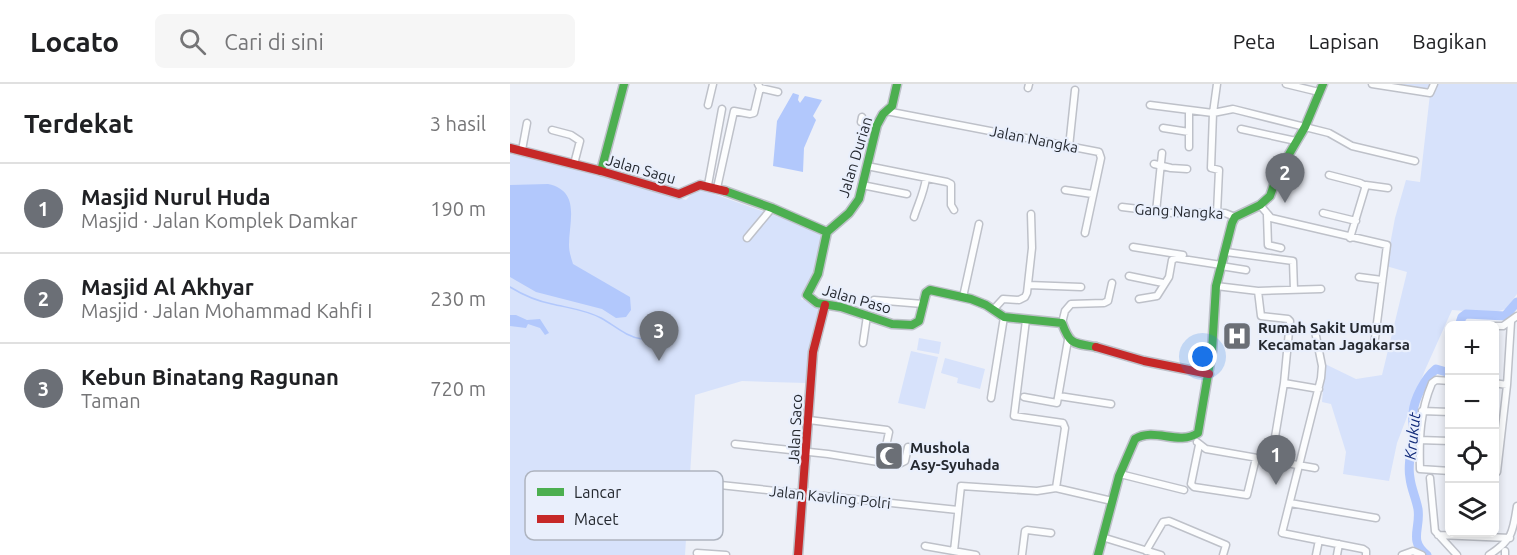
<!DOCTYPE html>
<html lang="id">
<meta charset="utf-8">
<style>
:root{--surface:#fff;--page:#f6f6f6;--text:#202124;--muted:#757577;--line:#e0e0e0;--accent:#6b6f76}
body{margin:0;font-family:Ubuntu,sans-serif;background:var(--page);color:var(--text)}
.controls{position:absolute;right:18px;bottom:18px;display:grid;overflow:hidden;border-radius:9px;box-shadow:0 3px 9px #0003}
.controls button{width:54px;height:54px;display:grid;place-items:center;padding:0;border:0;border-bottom:2px solid var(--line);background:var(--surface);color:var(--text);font:30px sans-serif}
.you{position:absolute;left:693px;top:273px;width:21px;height:21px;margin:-15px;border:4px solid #fff;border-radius:50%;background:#1a73e8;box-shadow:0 0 0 9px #1a73e833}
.badge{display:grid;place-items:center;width:39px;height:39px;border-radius:50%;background:var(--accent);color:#fff;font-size:20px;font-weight:700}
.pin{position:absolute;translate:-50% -50px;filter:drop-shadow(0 2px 3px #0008)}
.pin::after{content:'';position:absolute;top:32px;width:21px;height:18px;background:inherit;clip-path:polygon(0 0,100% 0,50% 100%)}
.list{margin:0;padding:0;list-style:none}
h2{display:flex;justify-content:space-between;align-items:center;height:78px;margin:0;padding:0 24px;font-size:26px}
h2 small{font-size:20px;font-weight:400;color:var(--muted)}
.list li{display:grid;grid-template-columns:39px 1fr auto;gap:18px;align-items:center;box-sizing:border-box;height:90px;padding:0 24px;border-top:2px solid var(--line)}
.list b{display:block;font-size:22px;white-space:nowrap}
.list p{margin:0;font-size:20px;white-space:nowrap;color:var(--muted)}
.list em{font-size:20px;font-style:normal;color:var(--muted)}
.icon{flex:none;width:33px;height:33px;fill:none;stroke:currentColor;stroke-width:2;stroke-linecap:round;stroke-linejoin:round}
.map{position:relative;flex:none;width:1007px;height:471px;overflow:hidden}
header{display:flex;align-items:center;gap:36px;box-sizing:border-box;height:84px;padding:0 30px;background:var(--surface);border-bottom:2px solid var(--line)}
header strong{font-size:28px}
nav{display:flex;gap:33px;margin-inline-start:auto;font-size:21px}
.search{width:420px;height:54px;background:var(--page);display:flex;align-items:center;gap:15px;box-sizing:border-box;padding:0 21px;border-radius:9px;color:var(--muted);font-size:22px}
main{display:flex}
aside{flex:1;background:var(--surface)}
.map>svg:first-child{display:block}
</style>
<header>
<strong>Locato</strong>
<div class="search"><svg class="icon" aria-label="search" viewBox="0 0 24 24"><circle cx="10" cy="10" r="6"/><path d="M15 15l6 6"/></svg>Cari di sini</div>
<nav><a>Peta</a><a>Lapisan</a><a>Bagikan</a></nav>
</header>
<main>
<aside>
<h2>Terdekat<small>3 hasil</small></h2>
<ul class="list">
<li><span class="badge">1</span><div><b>Masjid Nurul Huda</b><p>Masjid · Jalan Komplek Damkar</p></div><em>190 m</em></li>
<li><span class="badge">2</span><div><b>Masjid Al Akhyar</b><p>Masjid · Jalan Mohammad Kahfi I</p></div><em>230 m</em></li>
<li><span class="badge">3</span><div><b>Kebun Binatang Ragunan</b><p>Taman</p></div><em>720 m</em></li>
</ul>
</aside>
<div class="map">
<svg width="1007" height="471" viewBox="0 0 1007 471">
<rect width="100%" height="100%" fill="#edf0f8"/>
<path fill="#d7e2fb" d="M863 0H1007V210L996 225 981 229 942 226 915 286 887 359 879 397 833 390 836 368 821 320 812 318 815 280 846 295 872 291 897 188 876 182 885 134 896 96 910 98 920 10Z
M0 70 80 87 176 116 187 104 289 140 313 152 307 182 291 215 313 222 300 257 296 299 232 297 185 311 175 471H0Z
M409 254 431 258 429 270 407 266Z
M401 267 428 273 415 325 388 319Z
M435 274 475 285 470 305 447 299 448 294 431 289Z"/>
<path fill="#b2c8fc" d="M283 9 289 11 288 16 290 19 295 12 312 16 303 32 306 36 294 64 293 88 263 82 267 37Z
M38 100C71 107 59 137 59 161 59 167 61 174 63 180L120 213 121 226 116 233 106 234 92 225 26 208 0 193V101Z
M0 231H6L17 236 30 235 39 249 35 251 30 244 18 240 16 244 0 242Z"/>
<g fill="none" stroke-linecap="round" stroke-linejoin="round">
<path stroke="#b2c8fc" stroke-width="1.5" d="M0 203C13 211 27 217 42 220 59 224 76 226 91 234 104 241 116 253 132 255 142 256 150 254 159 250"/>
<path stroke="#b2c8fc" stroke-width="9" d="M949 242 952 233 956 230 995 232 1007 218
M917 471C898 457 911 444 908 425 906 414 901 404 900 394 897 380 902 366 903 352 904 345 902 337 903 329 904 315 915 294 926 285L940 289"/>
<g stroke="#bec1c9" stroke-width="9">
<path id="street" d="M707 0 703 29 701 84 709 86 707 129
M776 0 809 8
M862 0 920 9 924 0
M250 4 268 8
M518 4 519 0
M198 21 203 0
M640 21 703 29 723 25 819 49 842 62 905 77
M679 26V63
M376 27 589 68 591 74 575 149
M352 33 351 38 367 41
M653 44 679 48
M731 45 786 57
M42 46 61 51 70 57 64 80
M559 63 565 6
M12 66 17 39
M644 80 661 84 677 85
M357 82 437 98 441 100V121L444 126
M819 91 850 99 856 102
M198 101 212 25
M352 101 397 110
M207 104 224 27 240 30 244 29 250 4 248 0
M555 106 582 110
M750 121 761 134 877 161 864 262
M612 123 662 129H715L725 133
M646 128 652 69
M813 129 846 137
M757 131 758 161 771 164
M404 133C408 120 414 109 416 94
M237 154 262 124
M840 154 856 101 878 104
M623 163 673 171
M716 168 783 177 784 206
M711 182 736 186
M619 192 653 199
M849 193 872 196
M518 201 571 203
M706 202 748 207 811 205
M748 207 751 232 778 235 780 237 774 299 761 377
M453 213 469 140
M629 215 647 212 659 193 662 176 666 174 711 181
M364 216 413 220
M483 226 493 215 509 216 515 213 517 209 522 164 521 130
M516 236 504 332 553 339 555 344 546 404
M552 239 555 227 561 220 594 219 598 217 602 199
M804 242 812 282 811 294 772 449 853 465 856 467V471
M964 242H982
M984 242H993L1007 232
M353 259 357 232
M940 297 926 296 922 299C910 327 909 354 910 385L940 387
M774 299 809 305
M984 299 997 301 1001 238
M549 312 601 320
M514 313 547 319 558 256
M481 314 494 233
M912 327 940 328
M299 336 377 346 379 348 376 362
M909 356 940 357
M687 358 696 365 805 384
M225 360 318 370 387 381 395 377 398 363
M689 361 681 400 684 403 737 411 746 374
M610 390 674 406
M984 390 987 388 997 301
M920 394 925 447 947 471
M191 399 448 426
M780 419 866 434
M928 451 1000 454
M592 453 651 471
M415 462 466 471
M444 467 451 402 527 407 546 404 602 417
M636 467 653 438 659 437 716 461 713 471
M187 469 216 471
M512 471 515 447 517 446 541 449
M806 471 809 456
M827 471 829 460
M892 471 903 467 912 471
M979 471C1002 456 1003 449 1007 422
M995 471V467"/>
</g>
<g stroke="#bec1c9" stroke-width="11">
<path id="fast" d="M91 87 114 0
M215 107 262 124 317 148
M317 148 308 190 297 211 307 219 331 223 382 240 402 241 409 237 416 209 420 206 461 215 476 221 494 233 552 239C560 261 563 259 586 263
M317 148 339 129 349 115 367 41 373 30 382 22 387 0
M588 471 609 392 625 355C645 343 668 362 688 349L702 267 706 202 722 139 725 133 750 121 760 112 768 89 795 43 813 0"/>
</g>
<g stroke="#bec1c9" stroke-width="11">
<path id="jam" d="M0 64 91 87 169 110 190 101 215 107
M586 263 634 277 699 290
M288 471 303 268 315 221"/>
</g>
<use href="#street" stroke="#fcfdfe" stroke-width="6"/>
<use href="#fast" stroke="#4caf50" stroke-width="8"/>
<use href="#jam" stroke="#c62828" stroke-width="8"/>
</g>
<defs>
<g id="hospital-square" transform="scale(1.5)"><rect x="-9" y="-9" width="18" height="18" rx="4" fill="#6b6f76" stroke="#e9effc"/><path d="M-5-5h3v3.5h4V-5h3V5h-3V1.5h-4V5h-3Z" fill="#fff"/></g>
<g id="mosque-square" transform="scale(1.5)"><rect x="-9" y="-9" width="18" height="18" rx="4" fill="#6b6f76" stroke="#e9effc"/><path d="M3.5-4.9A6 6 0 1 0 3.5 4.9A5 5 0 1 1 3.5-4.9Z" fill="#fff"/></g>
</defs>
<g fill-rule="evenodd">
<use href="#hospital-square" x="727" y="252"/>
<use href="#mosque-square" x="379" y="372"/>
</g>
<g text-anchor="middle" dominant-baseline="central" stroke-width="4.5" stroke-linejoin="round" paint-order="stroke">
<g font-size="15" fill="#252930" stroke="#e9effc">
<text transform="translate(524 55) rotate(11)">Jalan Nangka</text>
<text transform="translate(345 73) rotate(-73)">Jalan Durian</text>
<text transform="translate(131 85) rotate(16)">Jalan Sagu</text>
<text transform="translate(669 127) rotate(3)">Gang Nangka</text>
<text transform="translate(347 215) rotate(16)">Jalan Paso</text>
<text transform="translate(285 345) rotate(-87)">Jalan Saco</text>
<text transform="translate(320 413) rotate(6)">Jalan Kavling Polri</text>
</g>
<g font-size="15" font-weight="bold" fill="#252930" stroke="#e9effc" text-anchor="start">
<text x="748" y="243">Rumah Sakit Umum<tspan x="748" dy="17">Kecamatan Jagakarsa</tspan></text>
<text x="400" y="363">Mushola<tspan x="400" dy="17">Asy-Syuhada</tspan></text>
</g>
<g font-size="16" font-style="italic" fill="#132c7a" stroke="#e9effc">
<text transform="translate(902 352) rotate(-84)">Krukut</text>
</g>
</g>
<rect x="15" y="387" width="198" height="69" rx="9" fill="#e9effc" stroke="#aeb4bf" stroke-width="1.5"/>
<rect x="27" y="404" width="27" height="8" fill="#4caf50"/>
<rect x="27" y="431" width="27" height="8" fill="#c62828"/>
<g font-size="16" fill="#252930">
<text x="64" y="414">Lancar</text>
<text x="64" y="441">Macet</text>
</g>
</svg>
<div class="controls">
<button>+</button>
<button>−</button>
<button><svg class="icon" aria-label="locate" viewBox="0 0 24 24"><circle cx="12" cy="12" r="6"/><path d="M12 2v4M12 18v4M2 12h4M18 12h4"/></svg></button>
<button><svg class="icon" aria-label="layers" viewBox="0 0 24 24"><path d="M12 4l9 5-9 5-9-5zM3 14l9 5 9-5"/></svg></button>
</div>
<div class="you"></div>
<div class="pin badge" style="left:766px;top:401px">1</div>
<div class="pin badge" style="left:775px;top:119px">2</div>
<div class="pin badge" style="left:149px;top:277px">3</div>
</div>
</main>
